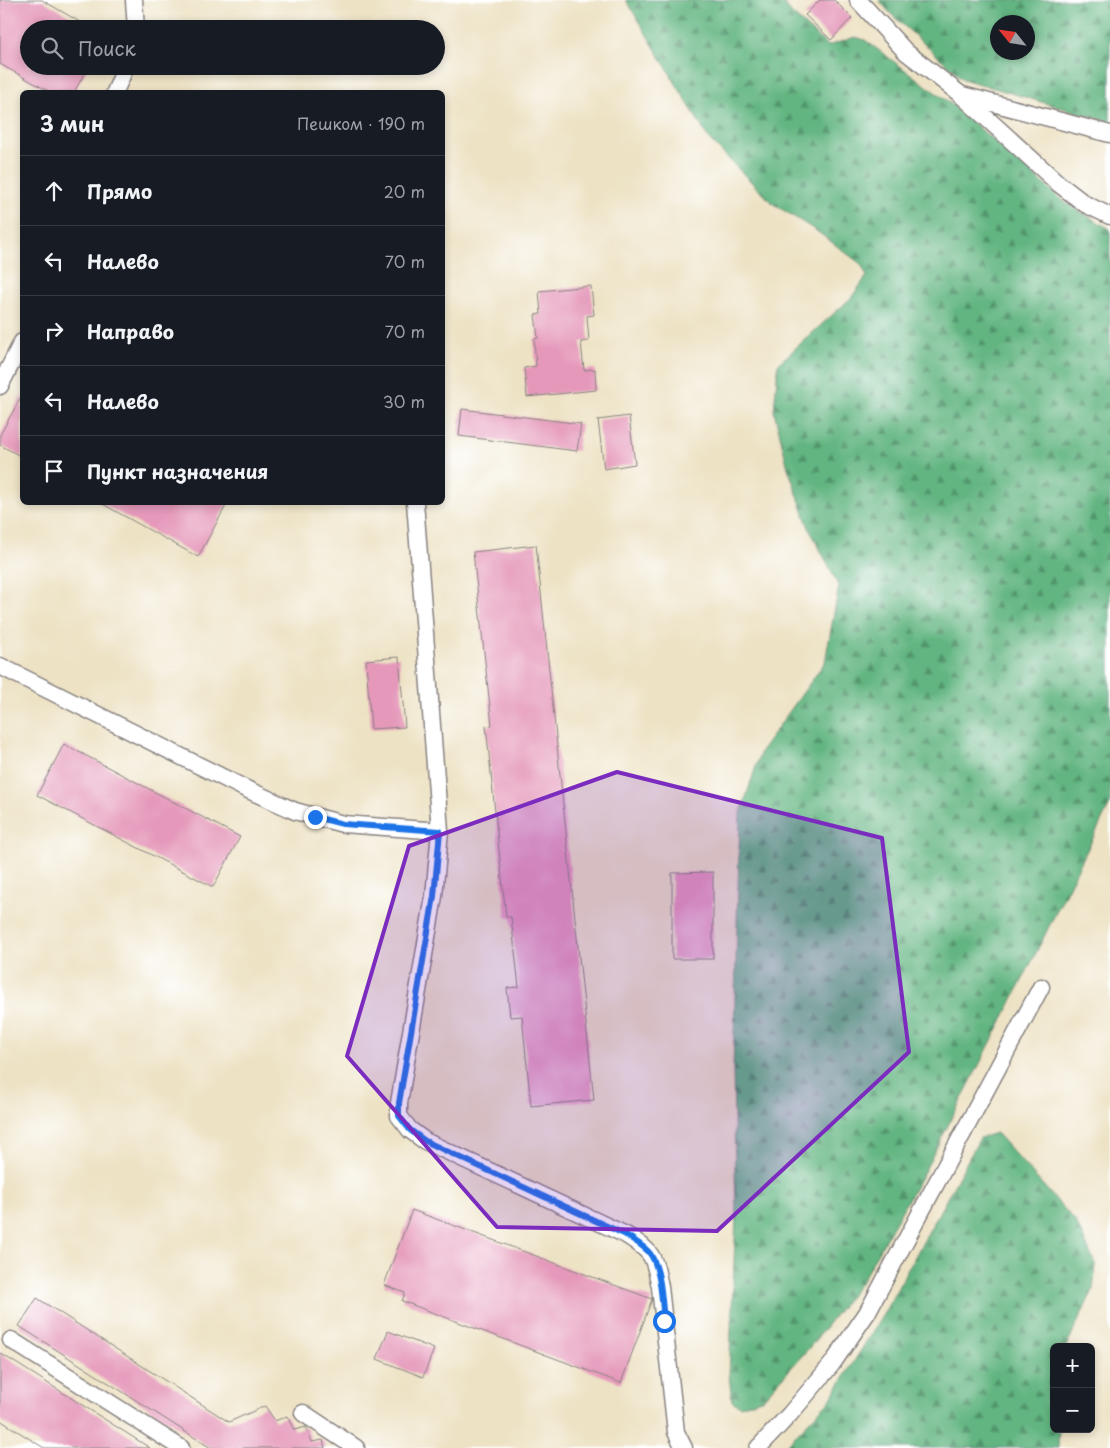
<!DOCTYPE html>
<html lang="ru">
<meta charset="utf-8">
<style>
:root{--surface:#171b24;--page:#20242c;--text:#f1f3f6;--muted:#9ea1a6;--line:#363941}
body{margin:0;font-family:"Playpen Sans",sans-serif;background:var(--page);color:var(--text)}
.controls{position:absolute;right:15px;bottom:15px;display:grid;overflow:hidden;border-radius:8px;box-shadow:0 2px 8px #0003}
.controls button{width:45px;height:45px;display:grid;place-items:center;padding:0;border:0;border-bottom:1px solid var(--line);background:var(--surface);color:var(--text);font:25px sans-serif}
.compass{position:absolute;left:990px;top:15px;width:45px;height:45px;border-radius:50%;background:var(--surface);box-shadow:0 2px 8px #0003;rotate:300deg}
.stop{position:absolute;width:15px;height:15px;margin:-11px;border:4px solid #1a73e8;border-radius:50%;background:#fff}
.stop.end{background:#1a73e8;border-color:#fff;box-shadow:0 1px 5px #0008}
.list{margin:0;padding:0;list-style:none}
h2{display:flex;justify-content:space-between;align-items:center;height:65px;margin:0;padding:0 20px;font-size:21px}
h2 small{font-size:16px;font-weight:400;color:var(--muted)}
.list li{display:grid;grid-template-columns:32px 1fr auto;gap:15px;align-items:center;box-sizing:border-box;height:70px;padding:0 20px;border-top:1px solid var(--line)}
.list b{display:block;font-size:19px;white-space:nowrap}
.list em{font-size:16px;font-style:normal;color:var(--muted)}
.icon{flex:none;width:28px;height:28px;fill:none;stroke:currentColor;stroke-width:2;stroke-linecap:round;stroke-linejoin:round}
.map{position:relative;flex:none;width:1110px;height:1448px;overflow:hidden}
.search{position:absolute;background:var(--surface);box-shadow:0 2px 8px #0003;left:20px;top:20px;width:425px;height:55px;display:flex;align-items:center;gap:12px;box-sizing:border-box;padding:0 18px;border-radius:28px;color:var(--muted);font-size:19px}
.panel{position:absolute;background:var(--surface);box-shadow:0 2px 8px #0003;left:20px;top:90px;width:425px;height:415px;border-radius:8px}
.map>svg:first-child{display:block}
</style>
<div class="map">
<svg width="1110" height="1448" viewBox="0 0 1110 1448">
<defs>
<pattern id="forest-firs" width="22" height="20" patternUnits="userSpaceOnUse" patternTransform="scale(1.25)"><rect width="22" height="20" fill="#62b581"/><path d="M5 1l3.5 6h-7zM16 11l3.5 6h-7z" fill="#50936b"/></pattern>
</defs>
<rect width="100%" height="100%" fill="#fff"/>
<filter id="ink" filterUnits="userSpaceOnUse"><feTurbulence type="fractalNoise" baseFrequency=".02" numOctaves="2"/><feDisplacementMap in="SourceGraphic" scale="10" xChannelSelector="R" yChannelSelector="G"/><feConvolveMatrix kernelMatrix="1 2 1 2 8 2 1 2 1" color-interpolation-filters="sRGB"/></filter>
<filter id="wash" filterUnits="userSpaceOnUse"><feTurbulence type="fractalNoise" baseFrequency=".0096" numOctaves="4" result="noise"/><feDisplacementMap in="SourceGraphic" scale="20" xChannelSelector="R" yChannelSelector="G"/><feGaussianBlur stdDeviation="1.12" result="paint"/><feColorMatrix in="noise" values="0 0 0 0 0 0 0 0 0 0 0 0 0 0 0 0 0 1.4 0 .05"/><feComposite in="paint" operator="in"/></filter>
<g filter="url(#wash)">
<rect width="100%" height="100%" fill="#ede2c4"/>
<path fill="url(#forest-firs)" stroke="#426c5e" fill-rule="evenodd" d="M626 0H782L791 13 828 46 855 37 865 40 955 107 1067 204 1110 229V804L1006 1013 925 1170 861 1282 809 1348 764 1398 740 1406 732 1401 729 1375 736 1217 733 1070 740 815 761 751 825 662 839 586 809 528 788 468 774 411 778 364 851 298 867 276 861 264 818 232 772 203 709 139Z
M879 0H1110V122L963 79 891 14ZM998 22H1028V52H998Z
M996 1133 1076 1222 1096 1266 1093 1290 1066 1347H1054V1377L1051 1386 1054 1397V1429H1059L1058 1448H783L830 1400 884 1313 980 1138Z"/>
<g id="blocks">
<path fill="#e598ba" d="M0 0H42L92 29H29V66H89L74 92H50L0 64Z
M820 0H834L852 18 831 40 805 15Z
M591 286 594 315 587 316 589 341 581 342 584 370 595 369 596 390 527 397 524 368 536 366 534 339 538 338 535 315 541 314 539 291Z
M22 395V457L0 445V435Z
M462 409 581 424 577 451 459 436Z
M629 416 635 464 604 469 598 420Z
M99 502H228L198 557Z
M536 545 594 1100 531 1106 522 1016 510 1017 507 988 519 987 511 917H506L486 726 492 725 473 552Z
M399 657 405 727 371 729 366 660Z
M64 744 240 837 213 887 37 795Z
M713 872V959H672V873Z
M412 1210 652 1299 621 1383 402 1301 405 1293 384 1285Z
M37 1298 229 1422 265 1406 275 1421 287 1416 294 1430 306 1427 312 1442 323 1440 325 1448H211L19 1326Z
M388 1331 434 1349 423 1377 377 1359Z
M0 1353 150 1448H44L0 1420Z"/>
</g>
</g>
<g filter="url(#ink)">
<use href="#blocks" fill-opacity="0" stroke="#888280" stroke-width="1"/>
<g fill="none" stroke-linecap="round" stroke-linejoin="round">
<g stroke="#888280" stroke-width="19">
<path id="lane" d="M134 0 136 29
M858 0 906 52 960 94 1059 184 1085 204 1110 216
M115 92 126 66
M962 95 1110 134
M0 386 22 342
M415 502 440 831 434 896 399 1103V1116L410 1130 425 1141 626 1235C653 1252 654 1256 660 1287L676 1432 684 1448
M0 666 244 788 295 811 343 824 440 831
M11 1340 181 1448
M303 1413 356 1448
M758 1448 790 1414 832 1364 867 1313 1041 987"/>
</g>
<use href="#lane" stroke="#fff" stroke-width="16"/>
</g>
</g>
<g fill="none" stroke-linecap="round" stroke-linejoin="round" filter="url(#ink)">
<path stroke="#1a73e8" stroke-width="6" d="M315 817 343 824 440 831 434 896 399 1103V1116L410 1130 425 1141 626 1235C634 1241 645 1246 651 1255 661 1271 662 1302 664 1321"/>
</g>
<path fill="#7b2cbf" fill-opacity="0.2" stroke="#7b2cbf" stroke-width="4" stroke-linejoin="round" d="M617 772 882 838 909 1052 717 1231 497 1227 347 1056 409 846Z"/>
</svg>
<div class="controls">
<button>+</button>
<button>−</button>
</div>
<svg class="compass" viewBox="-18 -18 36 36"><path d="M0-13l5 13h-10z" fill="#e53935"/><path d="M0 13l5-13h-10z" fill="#9ea1a6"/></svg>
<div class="stop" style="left:664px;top:1321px"></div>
<div class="stop end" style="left:315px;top:817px"></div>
<div class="search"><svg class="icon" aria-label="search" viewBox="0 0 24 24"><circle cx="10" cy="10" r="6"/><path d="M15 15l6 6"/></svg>Поиск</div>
<section class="panel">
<h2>3 мин<small>Пешком · 190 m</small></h2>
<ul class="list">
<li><svg class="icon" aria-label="ahead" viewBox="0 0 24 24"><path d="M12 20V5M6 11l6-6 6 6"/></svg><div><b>Прямо</b></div><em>20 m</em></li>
<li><svg class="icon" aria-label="left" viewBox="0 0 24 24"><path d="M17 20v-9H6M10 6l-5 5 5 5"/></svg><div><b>Налево</b></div><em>70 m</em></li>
<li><svg class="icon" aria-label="right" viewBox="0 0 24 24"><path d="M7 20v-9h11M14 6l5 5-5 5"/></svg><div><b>Направо</b></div><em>70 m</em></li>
<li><svg class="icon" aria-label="left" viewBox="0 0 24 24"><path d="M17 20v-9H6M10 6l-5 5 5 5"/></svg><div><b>Налево</b></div><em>30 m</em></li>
<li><svg class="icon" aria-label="arrive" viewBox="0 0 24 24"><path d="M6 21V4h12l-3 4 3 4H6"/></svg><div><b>Пункт назначения</b></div></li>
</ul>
</section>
</div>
